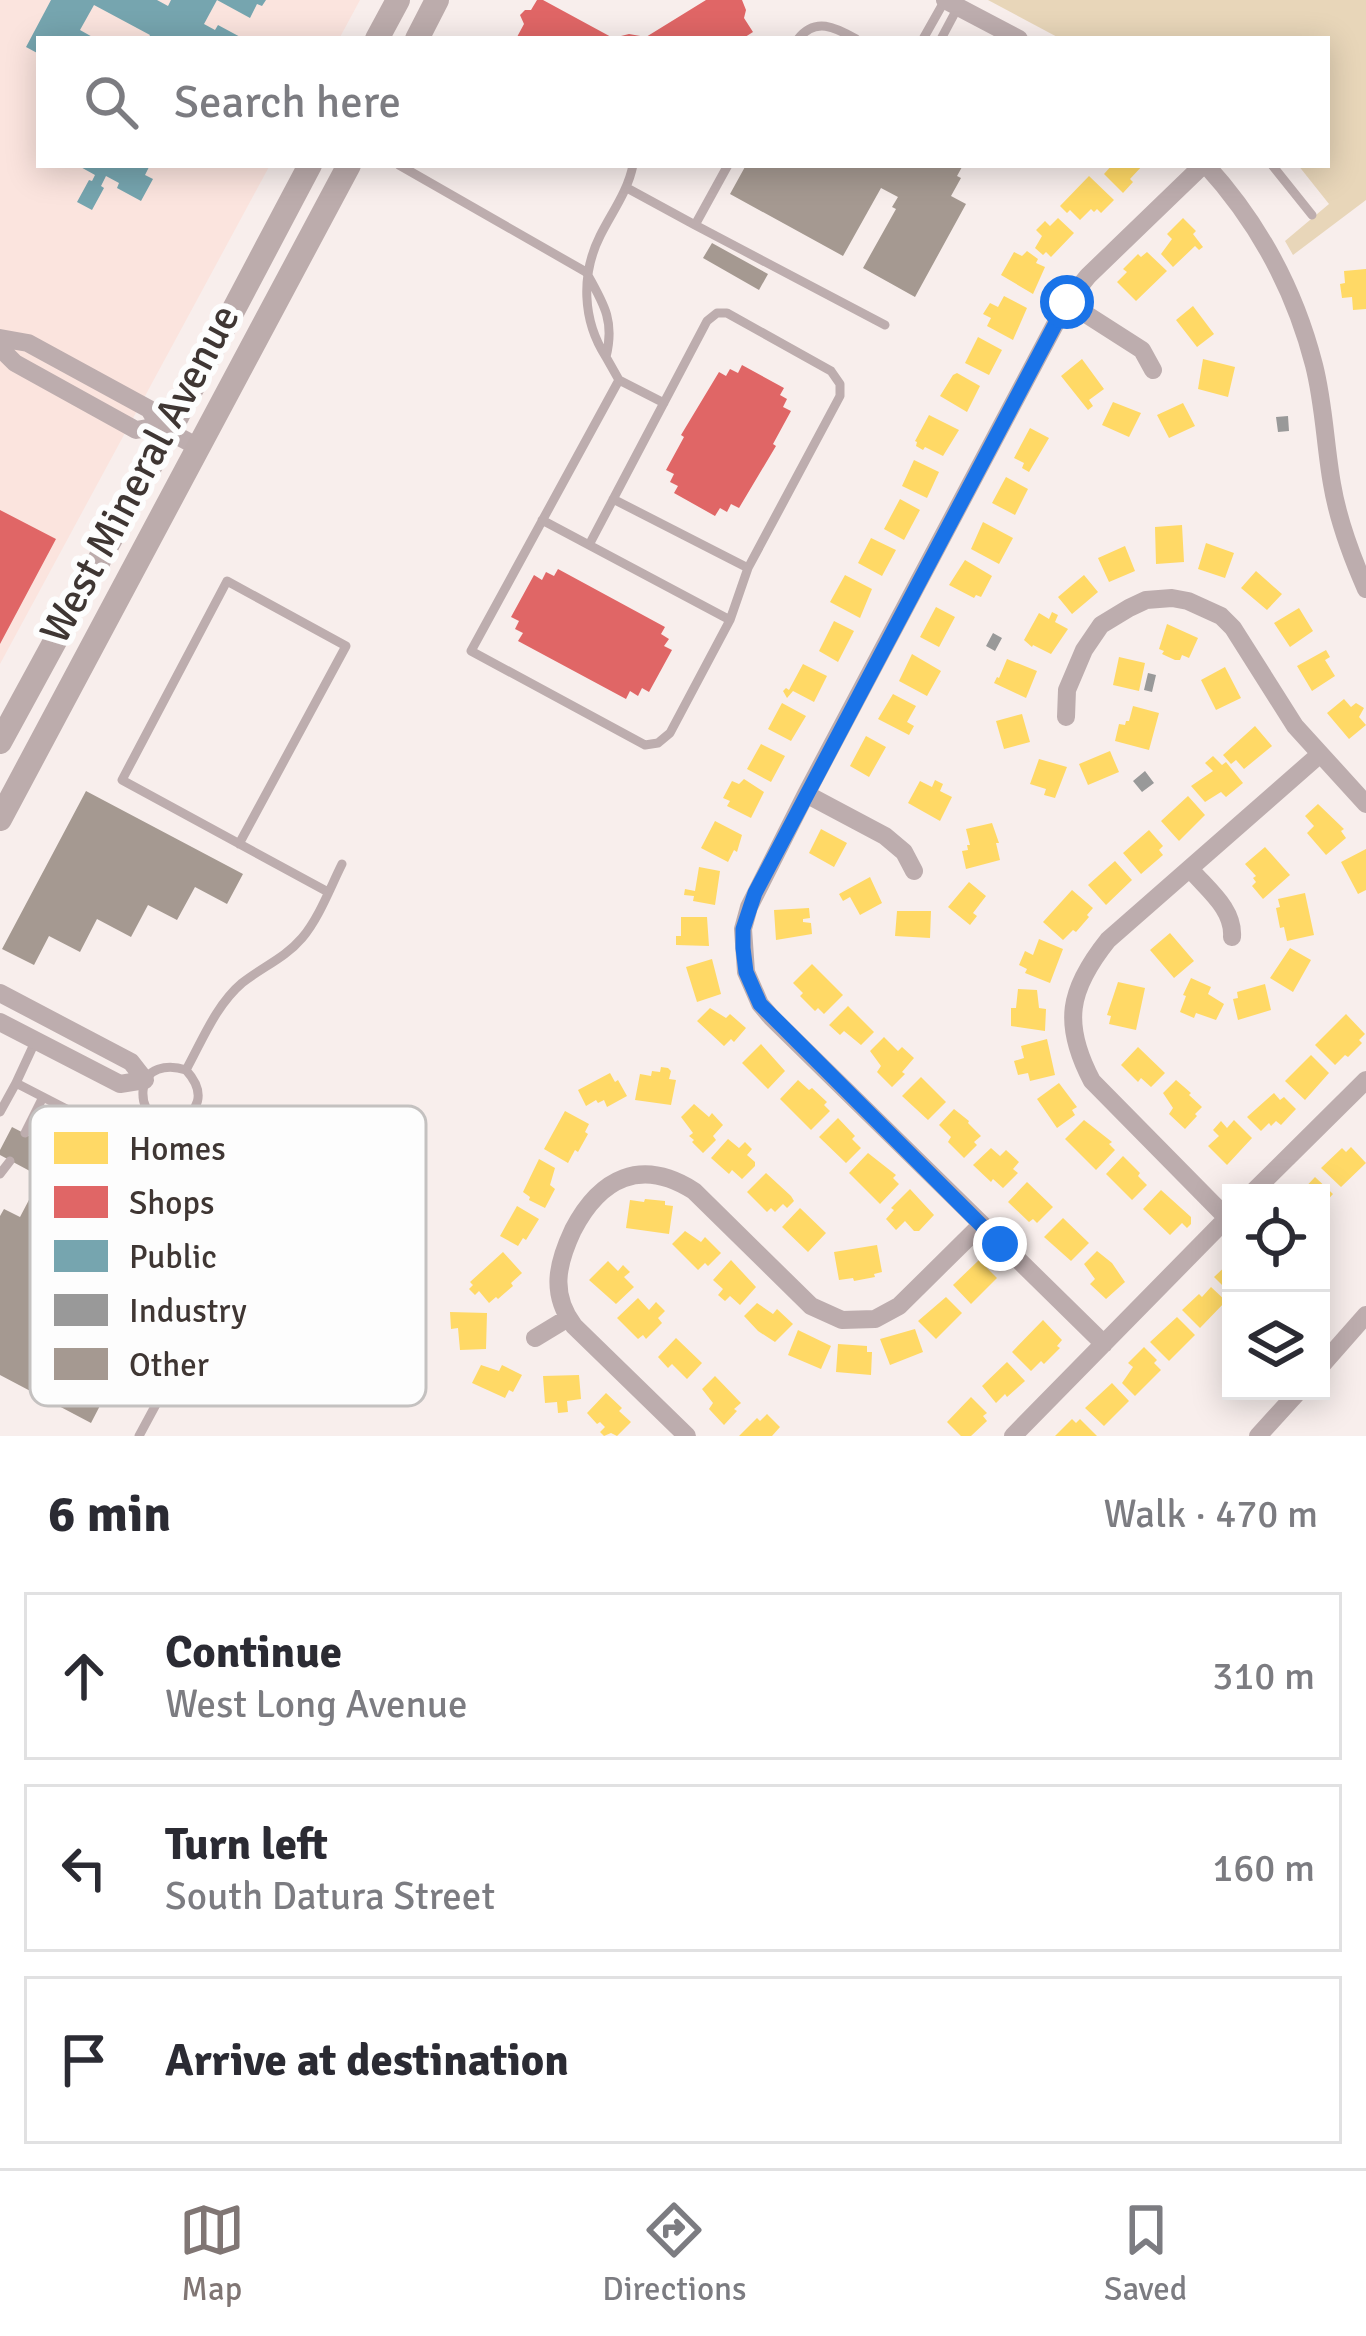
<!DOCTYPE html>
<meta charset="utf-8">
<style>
:root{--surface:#fff;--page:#f7f7f7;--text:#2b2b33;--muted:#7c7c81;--line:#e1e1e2;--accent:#807674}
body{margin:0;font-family:Signika,sans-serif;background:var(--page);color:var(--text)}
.controls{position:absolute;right:36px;bottom:36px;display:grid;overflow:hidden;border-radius:0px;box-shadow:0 6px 30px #0003}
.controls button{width:108px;height:108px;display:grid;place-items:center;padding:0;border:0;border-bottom:3px solid var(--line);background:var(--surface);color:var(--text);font:60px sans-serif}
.stop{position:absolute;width:36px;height:36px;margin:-27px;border:9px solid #1a73e8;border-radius:50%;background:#fff}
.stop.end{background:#1a73e8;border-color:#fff;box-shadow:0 3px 12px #0008}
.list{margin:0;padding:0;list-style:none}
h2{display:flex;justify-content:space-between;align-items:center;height:156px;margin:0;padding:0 48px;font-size:51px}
h2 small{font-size:39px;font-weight:400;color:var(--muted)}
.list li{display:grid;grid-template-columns:78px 1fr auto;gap:36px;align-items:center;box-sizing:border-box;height:168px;margin:0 24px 24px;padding:0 24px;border:3px solid var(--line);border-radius:0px}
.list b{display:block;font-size:45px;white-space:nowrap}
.list p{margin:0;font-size:39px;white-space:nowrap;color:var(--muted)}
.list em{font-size:39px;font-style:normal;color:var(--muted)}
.icon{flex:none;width:66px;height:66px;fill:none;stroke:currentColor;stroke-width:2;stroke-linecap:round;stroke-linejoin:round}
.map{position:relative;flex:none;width:1366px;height:1436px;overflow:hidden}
.search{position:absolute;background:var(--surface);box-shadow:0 6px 30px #0003;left:36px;right:36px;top:36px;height:132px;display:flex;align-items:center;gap:30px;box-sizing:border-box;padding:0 42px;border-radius:0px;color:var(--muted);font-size:45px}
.sheet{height:732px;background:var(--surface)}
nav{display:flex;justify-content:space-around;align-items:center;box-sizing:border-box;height:168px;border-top:3px solid var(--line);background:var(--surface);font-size:33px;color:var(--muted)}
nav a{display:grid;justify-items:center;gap:6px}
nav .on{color:var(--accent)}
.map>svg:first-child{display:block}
</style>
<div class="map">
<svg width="1366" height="1436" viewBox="0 0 1366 1436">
<rect width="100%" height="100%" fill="#f8eeec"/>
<path fill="#fbe4de" d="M0 0H360L339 39H39V165H270L0 664Z"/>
<path fill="#e8d6b9" d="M988 0H1366V200L1293 255 1285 241 1329 204 1298 165H1327V39H1061Z"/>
<path fill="#ffd966" d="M1112 165H1143L1130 179 1133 182 1123 193 1104 174Z
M1089 176 1114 200 1101 213 1097 209 1094 212 1091 209 1080 220 1070 210 1067 213 1060 206Z
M1058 218 1074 233 1051 257 1046 252 1043 255 1035 248 1042 236 1036 230 1045 221 1050 226Z
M1183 218 1196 231 1193 234 1203 247 1199 250 1195 246 1173 267 1161 254 1172 239 1167 234Z
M1027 251 1038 259 1036 263 1045 267 1033 294 1001 275 1014 252 1022 256Z
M1147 252 1167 271 1136 301 1117 282 1127 272 1123 269 1138 254 1141 257Z
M1366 269V309L1353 310 1352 297 1342 298 1340 284 1345 283 1344 271Z
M1004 296 1027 308 1013 340 987 326 991 318 983 314 990 303 998 307Z
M1193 306 1214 334 1197 347 1176 320Z
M978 337 1002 350 989 375 965 363Z
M1082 359 1104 389 1089 400 1093 406 1088 410 1061 376Z
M1203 359 1235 367 1228 397 1198 389Z
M957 373 980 386 967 412 940 396 953 375Z
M1113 402 1141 413 1129 437 1102 425Z
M1183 403 1195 426 1169 438 1157 415Z
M929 415 959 430 943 456 925 447 923 450 916 446 917 442 915 441Z
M1030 428 1049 438 1029 472 1022 468 1024 463 1014 458Z
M914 460 939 472 927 498 902 486Z
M1006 477 1028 489 1015 515 992 503Z
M900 499 920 510 904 540 884 529Z
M983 522 1013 538 999 564 971 549Z
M1182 525 1184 562 1156 564 1155 527Z
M871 538 896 550 882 576 858 563Z
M1206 543 1234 553 1225 578 1198 569Z
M1125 546 1135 571 1109 582 1098 558Z
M965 560 992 576 981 597 976 595 974 598 949 585Z
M1256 571 1282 594 1267 610 1241 588Z
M845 575 872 589 860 618 830 602Z
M1084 575 1098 592 1072 614 1058 597Z
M936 607 955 617 939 647 920 637Z
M1299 608 1313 631 1290 647 1274 623Z
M1052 612 1058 615 1055 622 1068 629 1051 654 1033 645 1032 647 1024 640 1039 613 1049 619Z
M834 621 854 631 838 662 819 651Z
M1167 624 1198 638 1189 658 1182 655 1180 660H1175L1162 654 1164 651 1159 649Z
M1326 650 1330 657 1325 660 1335 676 1312 691 1297 666Z
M912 654 941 671 927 696 899 681Z
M1119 657 1145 663 1139 691 1113 685Z
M1007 659 1037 671 1026 698 994 683 997 677 999 678Z
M803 664 827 676 814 702 793 691 787 698 783 691 786 688 789 690Z
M1225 667 1241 698 1216 710 1201 680Z
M893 694 916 706 907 722 914 726 909 735 878 719Z
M1344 699 1351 707 1356 703 1364 708 1359 717 1366 725 1349 739 1327 713Z
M782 703 806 716 791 741 768 729Z
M1133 706 1159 713 1149 750 1115 741 1119 724 1125 725 1126 721H1129Z
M1022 714 1030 742 1004 749 996 721Z
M1255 726 1272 746 1244 769 1236 760 1231 764 1223 755Z
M866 736 886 747 869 777 850 766Z
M761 744 785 756 771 782 747 769Z
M1110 751 1119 772 1088 785 1079 764Z
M1213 756 1222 765 1226 762 1243 783 1226 797 1221 792 1205 802 1191 786 1213 771 1205 763Z
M1039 759 1067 767 1055 798 1044 795 1046 789 1030 784Z
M744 779 764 792 751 818 727 806 730 801 723 798 732 781 739 784Z
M935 780 943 784 940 791 952 797 940 821 908 803 920 781 932 787Z
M1188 796 1205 815 1179 841 1161 821Z
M1318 804 1344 829 1341 831 1346 838 1326 855 1307 833 1314 826 1305 816Z
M715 821 742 835 737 852 734 850 728 862 701 848Z
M992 823 999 843H996L1000 860 966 869 962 851 968 850 967 845H970L966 829Z
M821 829 847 843 834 867 809 853Z
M1149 830 1163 846 1159 850 1163 855 1141 874 1123 853Z
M1265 847 1290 875 1263 899 1252 886 1256 882 1253 878 1256 876 1245 864Z
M1366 849V890L1358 894 1341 862Z
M1115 861 1132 880 1106 905 1088 885Z
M699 867 720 871 715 905 693 901 694 896 684 895 685 889 695 891Z
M870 877 882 903 860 915 850 897 843 901 839 894Z
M969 882 986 896 973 913 977 916 970 925 948 907Z
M1072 890 1093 908 1087 915 1089 917 1076 932 1073 930 1063 940 1043 922Z
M1305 893 1314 935 1287 941 1284 927 1280 928 1276 908 1280 907 1278 899Z
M809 908 810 918 803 919V922L811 923 812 934 776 940 774 910Z
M897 911H931L930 938 895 936Z
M681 917H707L709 946 676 945V936H681Z
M1170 933 1194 961 1174 978 1150 950Z
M1039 939 1063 949 1050 983 1025 973 1027 969 1019 965 1025 951 1033 955Z
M1290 948 1311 960 1293 992 1270 978Z
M712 959 721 994 697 1002 686 967Z
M812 964 843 995 824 1014 818 1008 815 1011 800 996 803 993 793 983Z
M1191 978 1211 987 1208 994 1224 1004 1216 1020 1196 1013 1194 1018 1180 1012 1186 996 1183 995Z
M1118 982 1145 988 1136 1030 1109 1024 1111 1016 1107 1015Z
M1265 984 1271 1010 1238 1020 1233 999 1238 998 1237 992Z
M1018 989 1037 990 1039 1008 1046 1009 1045 1031 1011 1026V1008H1016Z
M848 1006 874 1032 861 1045 844 1031 840 1035 829 1025Z
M710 1008 726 1018 730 1014 746 1028 734 1042 731 1039 724 1046 697 1021Z
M1346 1014 1365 1034 1359 1040 1362 1043 1348 1057 1345 1055 1335 1065 1315 1045Z
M884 1037 898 1051 902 1047 914 1058 902 1072 905 1074 892 1087 877 1072 881 1066 870 1051Z
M1047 1039 1055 1075 1030 1081 1028 1073 1018 1075 1014 1061 1024 1058 1021 1046Z
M761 1044 785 1071 768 1089 742 1063Z
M1138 1047 1165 1073 1151 1087 1141 1078 1138 1082 1121 1065Z
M1311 1055 1329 1073 1305 1100 1285 1081Z
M661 1067 668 1068 671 1071 669 1079 676 1080 671 1105 635 1100 640 1074 651 1076 652 1071 660 1072Z
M610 1073 615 1082 618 1080 627 1096 607 1107 604 1100 598 1103 596 1100 586 1106 578 1090Z
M921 1077 946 1102 928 1120 902 1096Z
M798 1080 809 1090 812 1088 827 1102 824 1105 830 1111 811 1130 780 1099Z
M1176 1080 1191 1093 1189 1095 1202 1107 1195 1114 1197 1116 1185 1129 1169 1114 1173 1108 1163 1093Z
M1059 1083 1077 1107 1072 1110 1075 1115 1057 1128 1037 1099Z
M1274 1093 1280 1100 1284 1097 1296 1109 1281 1125 1276 1121 1271 1126 1269 1123 1261 1131 1247 1117Z
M694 1104 709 1117 712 1113 723 1125 713 1136 716 1140 703 1153 692 1142 694 1140 689 1136 693 1133 681 1117Z
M954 1109 969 1121 968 1123 981 1136 974 1142 977 1145 964 1158 948 1142 951 1137 939 1125Z
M565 1111 589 1124 585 1132 588 1134 578 1152 575 1150 568 1163 544 1149Z
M838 1118 855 1136 852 1139 861 1148 846 1163 819 1137Z
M1084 1120 1112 1142 1109 1144 1115 1150 1096 1170 1065 1139Z
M1234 1120 1252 1138 1227 1165 1208 1146 1219 1136 1213 1130 1221 1121 1227 1128Z
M728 1139 739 1148 745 1142 752 1149 747 1155 755 1162V1166L742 1179 732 1170 729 1174 711 1158Z
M1351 1147 1366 1163 1341 1187 1321 1168 1342 1148 1346 1152Z
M991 1148 1000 1156 1006 1150 1019 1162 1013 1169 1018 1173 1003 1188 993 1179 991 1182 973 1165Z
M868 1153 896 1175 893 1178 899 1184 880 1204 849 1173Z
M1123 1156 1140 1173 1138 1176 1147 1185 1132 1200 1106 1174Z
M539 1159 555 1168 550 1185 555 1189 545 1208 529 1200 530 1197 523 1192Z
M766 1173 791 1196 794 1201 787 1208 783 1204 775 1212 771 1208 767 1212 747 1192Z
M1315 1177 1333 1194 1321 1207V1193H1300Z
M1027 1182 1053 1207 1037 1223 1033 1219 1029 1222 1008 1202Z
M910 1189 934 1215 919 1231H914L905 1221 896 1230 886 1219 894 1210 891 1208Z
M1161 1190 1191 1217V1224L1187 1228 1182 1223 1170 1235 1143 1209Z
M645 1199 665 1201V1205L673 1206 669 1234 626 1228 630 1200 644 1202Z
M517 1206 539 1219 526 1240 523 1238 518 1246 500 1236Z
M800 1208 826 1233 808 1252 782 1227Z
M1063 1218 1089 1243 1071 1261 1044 1237Z
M685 1231 701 1242 705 1237 721 1253 708 1266 705 1263 698 1270 672 1244Z
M877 1245 882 1272 874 1274 875 1277 854 1281 853 1278 839 1280 834 1252Z
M1097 1251 1112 1263 1125 1282 1106 1299 1090 1284 1095 1279 1084 1264Z
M503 1252 522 1273 511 1283 513 1286 498 1299 496 1297 489 1303 479 1291 475 1295 469 1289 473 1285 470 1282Z
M731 1260 756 1287 740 1305 730 1296 725 1301 718 1295 723 1289 713 1280Z
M979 1260 997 1278 971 1304 953 1285Z
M608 1261 618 1271 623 1265 630 1272 624 1277 634 1287 616 1304 589 1280Z
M1231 1261V1294L1214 1277Z
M1211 1287 1226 1301 1200 1328 1182 1310 1199 1294 1202 1297Z
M946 1297 962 1313 936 1339 918 1321Z
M638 1298 649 1310 656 1302 665 1311 658 1318 662 1323 646 1339 643 1335 638 1339 617 1318Z
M757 1303 773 1314 777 1309 793 1324 775 1342 758 1331 744 1316Z
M450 1312 487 1313 486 1349 460 1350 458 1328 451 1329Z
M1177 1317 1195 1335 1169 1361 1150 1342Z
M1043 1320 1062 1340 1057 1346 1060 1348 1044 1364 1041 1361 1031 1371 1012 1352Z
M915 1329 923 1352 890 1365 880 1339Z
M798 1330 831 1346 821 1369 788 1355Z
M676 1338 702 1363 687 1379 672 1364 668 1368 658 1357Z
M838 1344 867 1346V1352H872L871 1375 836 1372Z
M1144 1347 1157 1360 1154 1363 1161 1370 1135 1396 1122 1383 1133 1367 1128 1363Z
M1007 1362 1025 1381 1007 1397 1005 1394 996 1403 982 1386Z
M481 1365 499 1371 502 1365 522 1375 513 1392 509 1390 505 1398 472 1383Z
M579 1375 581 1399 567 1401 568 1412 558 1413 557 1402 545 1403 543 1376Z
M715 1376 741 1403 734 1409 737 1411 724 1425 709 1409 713 1403 702 1389Z
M1112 1383 1129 1401 1104 1426 1085 1408Z
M606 1393 622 1408 619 1411 631 1422 617 1436 611 1433 604 1436 600 1432 605 1427 600 1422 597 1424 587 1413Z
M971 1397 987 1413 983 1416 987 1421 971 1436H961L947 1422Z
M767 1414 780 1427 772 1436H739L757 1418 760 1421Z
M1072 1419 1076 1423 1080 1419 1097 1436H1055Z"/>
<path fill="#e06666" d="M537 0H543L613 38 629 34 646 37 706 0H742L746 10 744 18 753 32 742 39H522L517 37 524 24 520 15 525 10H531Z
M742 365 784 388 780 395 787 399 783 407 791 411 773 444 776 446 739 508 731 504 727 512 720 508 715 516 674 493 678 486 670 482 674 474 666 470 684 437 681 435 719 372 726 376 730 369 738 373Z
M0 510 56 539 0 644Z
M558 569 665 627 661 634 669 639 664 646 672 650 649 692 642 688 638 696 630 691 626 699 518 641 523 633 515 629 519 621 511 617 534 575 542 580 546 572 554 576Z"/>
<path fill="#76a5af" d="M51 0H157L168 6 171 0H266L262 6 257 4 250 18 217 0 204 24 215 30 218 25 244 39H148L150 35 94 5 80 30 96 39H39V54L26 47Z
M77 165H150L145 175 153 179 141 201 117 188 119 183 106 176 101 186 104 188 92 210 77 202 89 180 92 181 95 175Z"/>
<path fill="#999" d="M1288 416 1289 431 1278 432 1276 417Z
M993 633 1002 638 995 651 986 646Z
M1148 673 1156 675 1152 692 1144 690Z
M1145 771 1154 783 1142 792 1133 781Z"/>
<path fill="#a59991" d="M746 165H959L962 167 957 176 961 178 951 196 966 204 915 297 863 268 896 209 892 207 898 197 881 188 843 256 730 194Z
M712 243 768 274 759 290 703 258Z
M86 791 243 874 227 904 195 887 177 920 148 905 131 937 97 919 80 952 49 936 34 965 2 949Z
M12 1127 43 1143 45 1140 119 1178 123 1169 160 1189 151 1208 181 1223 167 1249 160 1245 86 1386 105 1396 91 1423 0 1375V1216L4 1209 20 1217 41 1177 0 1155V1150Z"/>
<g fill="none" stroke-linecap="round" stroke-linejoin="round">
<path stroke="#bdadae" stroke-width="9" d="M798 39C815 17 835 27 856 39
M923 39 945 0
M941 39 958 7
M399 165 586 272C604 304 615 321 606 357 582 320 581 274 600 236 612 212 628 191 633 165
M1272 165 1312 215
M627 188 695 225 728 165
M695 225 885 325
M606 357 619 380 471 651 645 745 658 743 670 733 730 620 748 568 840 396V384L831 371 727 313H717L707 321 589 545 730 620
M619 380 664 403
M613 499 748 568
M542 520 589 545
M239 844 346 646 227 581 122 780 328 892
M35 1042 16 1083 144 1149 160 1119
M186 1070C168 1064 144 1067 143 1091 140 1143 230 1119 186 1070 202 1041 216 1005 242 983 262 967 285 958 302 938 319 918 330 888 342 864
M0 1112 16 1083
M25 1133 43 1097
M0 1174 10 1161
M178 1243 229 1269
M139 1436 249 1232 251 1217 246 1204 144 1149"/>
<path stroke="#bdadae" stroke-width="18" d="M945 0 1019 39
M1206 165C1258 222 1295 291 1314 365 1324 404 1325 444 1332 484 1338 520 1351 555 1366 589
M1067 302 1142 350 1153 370
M0 338 28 343 149 409 159 426 198 447
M0 348 15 363 136 430 159 426
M1066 717 1067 690 1084 650 1101 625 1129 608 1146 600 1172 598 1188 601 1221 616 1233 628 1295 726 1366 804
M806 794 885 836 904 852 914 871
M1191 870C1208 890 1234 909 1232 937
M0 993 131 1062 145 1080 120 1084 0 1022
M1252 1193 1366 1080
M1227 1218 1092 1081C1062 1024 1068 990 1108 940L1319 755
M535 1338 568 1318
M1104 1344 771 1017 760 1004 746 972 743 929 749 907 806 794 1067 302 1088 276 1203 165
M1321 1366 1366 1315
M687 1436 574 1326C550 1294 557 1264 573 1230 600 1178 641 1157 694 1191L811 1306 842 1320 875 1319 899 1306 981 1225
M1013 1436 1231 1214
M1258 1436 1299 1391"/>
<path stroke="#bcacac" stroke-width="24" d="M377 39 398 0
M417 39 437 0
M0 742 169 432 310 165
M0 819 349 165"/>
</g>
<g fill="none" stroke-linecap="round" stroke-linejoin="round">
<path stroke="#1a73e8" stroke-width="15" d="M1000 1244 760 1004 746 972 743 948V929L755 893 1067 302"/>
</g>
<g text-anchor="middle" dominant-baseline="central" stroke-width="12" stroke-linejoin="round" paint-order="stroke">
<g font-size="42" fill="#3f3633" stroke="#fdfdfd">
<text transform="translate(140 474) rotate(-62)">West Mineral Avenue</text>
</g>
</g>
<rect x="30" y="1106" width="396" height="300" rx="18" fill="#fdfdfd" stroke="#c4c1c0" stroke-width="3"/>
<rect x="54" y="1132" width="54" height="32" fill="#ffd966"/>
<rect x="54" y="1186" width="54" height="32" fill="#e06666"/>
<rect x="54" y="1240" width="54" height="32" fill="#76a5af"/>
<rect x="54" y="1294" width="54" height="32" fill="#999"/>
<rect x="54" y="1348" width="54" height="32" fill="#a59991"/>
<g font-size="33" fill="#3f3633">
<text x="129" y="1160">Homes</text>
<text x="129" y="1214">Shops</text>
<text x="129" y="1268">Public</text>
<text x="129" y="1322">Industry</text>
<text x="129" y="1376">Other</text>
</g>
</svg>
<div class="controls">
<button><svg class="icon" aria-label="locate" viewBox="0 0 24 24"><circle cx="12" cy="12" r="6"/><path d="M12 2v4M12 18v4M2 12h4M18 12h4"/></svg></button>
<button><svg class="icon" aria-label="layers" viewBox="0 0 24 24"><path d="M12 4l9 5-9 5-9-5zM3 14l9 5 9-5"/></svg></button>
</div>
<div class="stop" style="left:1067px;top:302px"></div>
<div class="stop end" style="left:1000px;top:1244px"></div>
<div class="search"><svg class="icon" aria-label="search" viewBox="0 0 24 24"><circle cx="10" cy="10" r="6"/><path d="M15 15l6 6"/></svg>Search here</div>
</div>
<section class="sheet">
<h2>6 min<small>Walk · 470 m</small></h2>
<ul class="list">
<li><svg class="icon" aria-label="ahead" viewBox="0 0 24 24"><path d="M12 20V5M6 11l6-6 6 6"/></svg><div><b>Continue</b><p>West Long Avenue</p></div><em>310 m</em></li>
<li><svg class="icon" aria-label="left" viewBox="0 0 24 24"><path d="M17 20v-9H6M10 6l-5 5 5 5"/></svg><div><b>Turn left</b><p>South Datura Street</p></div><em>160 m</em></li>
<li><svg class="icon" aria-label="arrive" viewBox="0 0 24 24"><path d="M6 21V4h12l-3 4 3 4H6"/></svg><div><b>Arrive at destination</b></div></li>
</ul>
</section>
<nav>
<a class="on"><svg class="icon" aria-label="map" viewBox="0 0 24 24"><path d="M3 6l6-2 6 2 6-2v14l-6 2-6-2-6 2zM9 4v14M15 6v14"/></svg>Map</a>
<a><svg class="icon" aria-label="directions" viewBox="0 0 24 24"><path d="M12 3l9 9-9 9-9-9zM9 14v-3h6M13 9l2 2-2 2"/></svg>Directions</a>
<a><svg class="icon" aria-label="saved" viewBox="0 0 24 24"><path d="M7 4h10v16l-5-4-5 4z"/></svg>Saved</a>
</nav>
